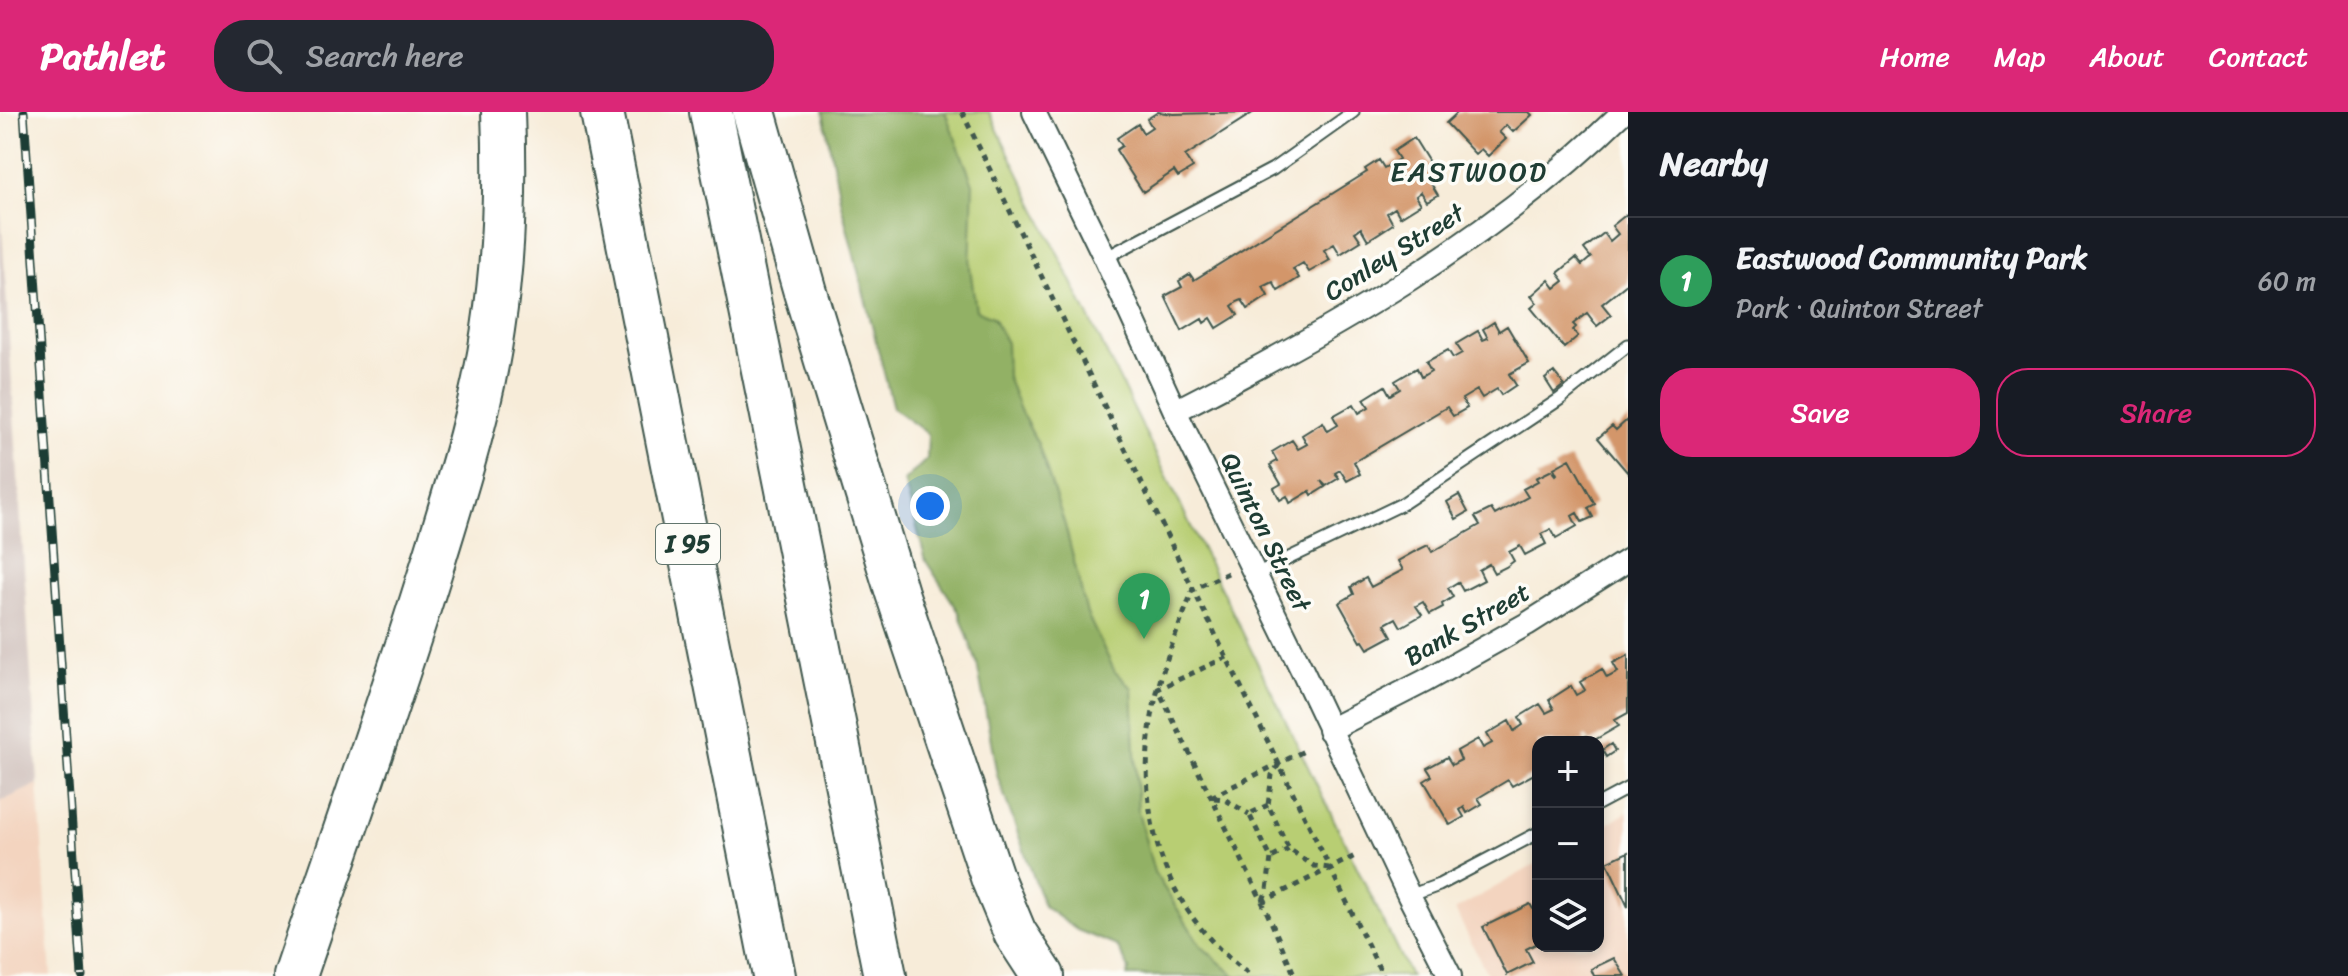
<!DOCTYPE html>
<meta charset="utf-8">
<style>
:root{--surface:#171b24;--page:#242831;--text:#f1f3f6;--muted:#9ea1a6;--line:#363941;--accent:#db2777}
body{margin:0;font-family:Sriracha,sans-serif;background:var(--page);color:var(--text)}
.controls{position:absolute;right:24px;bottom:24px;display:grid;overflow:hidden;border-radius:16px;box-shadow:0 4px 12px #0003}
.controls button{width:72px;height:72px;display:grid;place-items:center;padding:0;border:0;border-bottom:2px solid var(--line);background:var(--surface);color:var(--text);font:40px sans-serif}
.you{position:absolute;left:930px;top:394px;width:28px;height:28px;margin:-20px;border:6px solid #fff;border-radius:50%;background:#1a73e8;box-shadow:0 0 0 12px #1a73e833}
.badge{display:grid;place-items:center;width:52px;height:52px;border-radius:50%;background:var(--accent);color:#fff;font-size:26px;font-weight:700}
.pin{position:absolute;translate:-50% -66px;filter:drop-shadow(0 2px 4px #0008)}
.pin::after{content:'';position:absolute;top:42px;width:28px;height:24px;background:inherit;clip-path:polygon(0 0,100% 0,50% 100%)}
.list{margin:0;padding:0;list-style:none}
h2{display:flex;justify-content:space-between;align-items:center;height:104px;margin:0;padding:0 32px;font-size:34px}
h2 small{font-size:26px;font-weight:400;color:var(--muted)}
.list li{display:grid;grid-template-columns:52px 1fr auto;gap:24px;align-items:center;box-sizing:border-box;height:128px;padding:0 32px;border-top:2px solid var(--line)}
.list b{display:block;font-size:30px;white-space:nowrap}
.list p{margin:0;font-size:26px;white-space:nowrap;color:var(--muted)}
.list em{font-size:26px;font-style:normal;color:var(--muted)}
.actions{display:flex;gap:16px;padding:24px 32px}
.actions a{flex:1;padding:18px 0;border:2px solid var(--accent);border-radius:32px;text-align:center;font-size:28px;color:var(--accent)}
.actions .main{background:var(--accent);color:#fff}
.icon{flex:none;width:44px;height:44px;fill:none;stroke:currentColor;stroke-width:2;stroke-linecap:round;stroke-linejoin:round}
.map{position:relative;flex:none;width:1628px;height:864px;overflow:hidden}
header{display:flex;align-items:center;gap:48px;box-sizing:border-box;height:112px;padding:0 40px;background:var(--accent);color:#fff}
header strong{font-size:38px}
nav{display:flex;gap:44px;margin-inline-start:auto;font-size:28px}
.search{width:560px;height:72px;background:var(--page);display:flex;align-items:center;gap:20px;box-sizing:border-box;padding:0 28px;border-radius:32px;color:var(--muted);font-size:30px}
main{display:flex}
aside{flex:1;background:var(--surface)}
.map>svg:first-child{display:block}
</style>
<header>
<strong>Pathlet</strong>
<div class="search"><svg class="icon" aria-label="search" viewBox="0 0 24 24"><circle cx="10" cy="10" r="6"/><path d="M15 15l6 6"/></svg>Search here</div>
<nav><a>Home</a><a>Map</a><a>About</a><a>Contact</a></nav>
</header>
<main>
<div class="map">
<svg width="1628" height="864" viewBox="0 0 1628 864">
<rect width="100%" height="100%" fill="#fdfcf7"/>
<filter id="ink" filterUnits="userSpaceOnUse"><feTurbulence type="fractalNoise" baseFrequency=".0125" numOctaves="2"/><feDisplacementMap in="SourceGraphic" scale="16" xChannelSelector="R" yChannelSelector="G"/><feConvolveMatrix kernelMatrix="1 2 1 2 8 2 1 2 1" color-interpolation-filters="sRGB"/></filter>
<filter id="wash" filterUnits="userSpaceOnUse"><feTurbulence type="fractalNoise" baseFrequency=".006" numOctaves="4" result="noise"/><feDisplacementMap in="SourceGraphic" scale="32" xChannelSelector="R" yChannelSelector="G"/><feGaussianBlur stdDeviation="1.8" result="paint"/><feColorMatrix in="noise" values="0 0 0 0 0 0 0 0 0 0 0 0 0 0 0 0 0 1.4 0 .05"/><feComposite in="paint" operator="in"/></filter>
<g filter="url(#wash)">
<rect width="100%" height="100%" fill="#f7ecd9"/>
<path fill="#f3d4bf" d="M38 672 51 864H0V690Z
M1628 700V864H1488L1455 798 1538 751V834H1598V717Z"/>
<path fill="#cfc0bb" d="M0 88 38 672 0 690Z"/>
<path fill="#b8ce73" stroke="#6c8654" stroke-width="2" d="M871 0H989L1410 864H1186Z"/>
<path fill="#92b165" stroke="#58774c" stroke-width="2" d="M823 0H945L973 72 970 156 976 198 993 205 1006 231 1007 264 1020 298 1038 332 1065 413 1087 502 1115 560 1132 576 1138 700 1154 760 1201 834 1235 864H1127L1129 857 1117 834 1077 818 1044 794 997 663 977 551 959 500 926 449 904 369 927 347 928 322 893 296 841 92Z"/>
<g id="blocks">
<path fill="#d3966a" d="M1158 0 1174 2 1254 0 1185 44 1193 56 1178 65 1174 59 1143 80 1116 38 1122 34 1117 26 1138 12 1143 21 1152 15 1147 7Z
M1458 0H1529L1532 3 1513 20 1506 13 1499 20 1506 27 1488 44 1481 37 1475 42 1446 11Z
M1414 26 1440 68 1432 73 1438 83 1427 89 1421 80 1416 84 1421 92 1400 105 1395 96 1387 101 1393 112 1368 128 1361 116 1355 120 1361 129 1340 142 1334 132 1324 138 1330 148 1309 160 1303 151 1293 157 1299 166 1278 179 1273 170 1263 175 1268 184 1248 197 1242 188 1237 190 1232 194 1238 203 1217 216 1211 206 1204 211 1202 207 1182 219 1165 184 1182 175 1179 169 1190 162 1194 168 1367 60 1365 57 1379 48 1384 56 1399 47 1394 39Z
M1628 101V171L1602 192 1611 203 1597 214 1587 201 1573 212 1576 215 1573 218 1578 224 1564 236 1531 196 1537 191 1531 184 1549 168 1555 176 1564 169 1558 161 1576 146 1582 153 1589 147 1591 146 1584 137 1604 121 1610 129 1618 122 1612 114Z
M1494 210 1499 219 1507 214 1529 251 1509 262 1516 273 1501 283 1497 277 1482 286 1477 278 1462 287 1467 296 1453 304 1447 295 1354 350 1360 362 1347 369 1340 358 1335 361 1339 366 1326 374 1321 369 1325 375 1312 383 1310 379 1290 391 1287 384 1280 388 1274 376 1281 372 1270 353 1277 349 1272 340 1292 328 1298 337 1307 332 1302 323 1323 310 1328 319 1338 313 1333 304 1354 292 1359 301 1369 295 1364 287 1385 274 1390 283 1400 277 1395 269 1417 256 1421 265 1431 259 1426 250 1448 238 1453 246 1462 241 1456 232 1478 219 1483 228 1488 226 1483 217Z
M1554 260 1564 273 1554 281 1545 267Z
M1628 307V361L1598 326 1612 314 1616 318Z
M1570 347 1595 392 1588 396 1593 405 1582 410 1577 401 1572 404 1577 414 1556 426 1551 417 1541 422 1546 432 1525 443 1520 434 1509 440 1514 449 1506 455 1494 461 1489 452 1479 458 1484 468 1463 479 1458 470 1448 476 1453 485 1442 492 1443 495 1430 502 1423 490 1416 494 1422 503 1401 515 1396 506 1385 512 1392 524 1368 537 1363 529 1361 530 1339 491 1354 482 1351 475 1366 466 1371 475 1403 458 1398 449 1414 440 1428 433 1432 440 1480 413 1475 405 1491 397 1495 403 1528 385 1523 377 1538 369 1536 366 1552 358 1556 363 1557 362 1554 356Z
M1459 383 1468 400 1456 407 1447 390Z
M1628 543V601L1615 608 1619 614 1591 630 1586 624 1583 626 1585 630H1538V660L1512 674 1508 668 1478 686 1482 692 1467 701 1464 695 1460 698 1464 705 1450 713 1424 669 1432 664 1427 656 1447 645 1452 653 1457 650 1461 648 1457 639 1478 627 1483 636 1492 631 1487 622 1509 609 1514 619 1523 613 1519 605 1540 592 1546 601 1554 597 1549 588 1571 574 1576 583 1585 578 1580 570 1602 557 1607 566 1618 560 1613 551Z
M1611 632 1615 639 1606 645 1602 638Z
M1628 740V795L1607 750Z
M1530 792 1533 797 1538 794V831L1526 837 1533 850 1507 863 1483 815Z
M1614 846 1625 864H1594L1591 857Z"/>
</g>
</g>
<g filter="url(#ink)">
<use href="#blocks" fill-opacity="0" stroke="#3f574d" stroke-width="2"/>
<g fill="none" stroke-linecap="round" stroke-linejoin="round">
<g stroke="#3f574d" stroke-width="15">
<path id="lane" d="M1105 146 1273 57 1353 0
M1256 462 1402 392 1560 287 1628 233
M1598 692 1628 676
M1409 784 1439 773 1538 721"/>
</g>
<g stroke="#3f574d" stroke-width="26">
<path id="street" d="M1034 0 1105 146 1175 299 1301 556 1409 784 1450 864
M1175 299C1335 217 1494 127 1623 0
M1329 618 1425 569 1527 512 1628 448"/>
</g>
<g stroke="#3f574d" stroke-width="46">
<path id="highway" d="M602 0 774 864
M711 0 885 864
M754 0 805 180 897 481 993 768 1015 821 1043 864
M295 864C342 725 392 586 435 445 458 370 482 295 493 217 504 145 506 72 503 0"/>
</g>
<path stroke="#3f574d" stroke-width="5" stroke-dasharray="6 6" stroke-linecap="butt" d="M962 0 1193 477C1181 511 1165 546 1157 581 1130 690 1158 796 1251 864
M1228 461 1193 477 1383 864
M1227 545 1158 577 1261 787 1295 864
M1279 652 1272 663 1268 693 1289 737 1314 754 1329 756
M1211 685 1304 639
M1214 686 1224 687 1249 702
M1268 693 1249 702 1271 746 1289 737
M1263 788 1267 778 1271 746
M1262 790 1355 744"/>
<use href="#lane" stroke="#fff" stroke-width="11"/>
<use href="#street" stroke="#fff" stroke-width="22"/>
<use href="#highway" stroke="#fff" stroke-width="42"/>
<g stroke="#1f3d34" stroke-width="9">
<path id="rail" d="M24 0 82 864"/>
</g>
<use href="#rail" stroke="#fdfcf7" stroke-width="6" stroke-dasharray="18" stroke-linecap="butt"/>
</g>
</g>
<g text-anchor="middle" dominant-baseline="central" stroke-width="7" stroke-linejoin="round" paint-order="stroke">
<rect fill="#fdfcf7" stroke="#62766e" stroke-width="2" x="656" y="412" width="64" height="40" rx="6"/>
<g font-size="24" font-weight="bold" fill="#1f3d34">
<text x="688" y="432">I 95</text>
</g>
<g font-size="26" fill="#1f3d34" stroke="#fdfcf7">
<text transform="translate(1394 140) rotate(-32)">Conley Street</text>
<text transform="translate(1266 420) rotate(64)">Quinton Street</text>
<text transform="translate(1467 512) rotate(-30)">Bank Street</text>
</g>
<g font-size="28" letter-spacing="2" fill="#1f3d34" stroke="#fdfcf7">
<text x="1469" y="59">EASTWOOD</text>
</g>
</g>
</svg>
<div class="controls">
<button>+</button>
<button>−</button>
<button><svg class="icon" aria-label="layers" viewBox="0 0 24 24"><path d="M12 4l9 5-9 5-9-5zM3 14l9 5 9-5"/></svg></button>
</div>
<div class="you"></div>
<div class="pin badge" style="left:1144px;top:527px;background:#2e9e5b">1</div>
</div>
<aside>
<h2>Nearby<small></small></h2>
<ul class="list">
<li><span class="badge" style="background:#2e9e5b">1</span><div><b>Eastwood Community Park</b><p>Park · Quinton Street</p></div><em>60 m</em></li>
</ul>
<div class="actions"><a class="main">Save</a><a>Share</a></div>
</aside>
</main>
